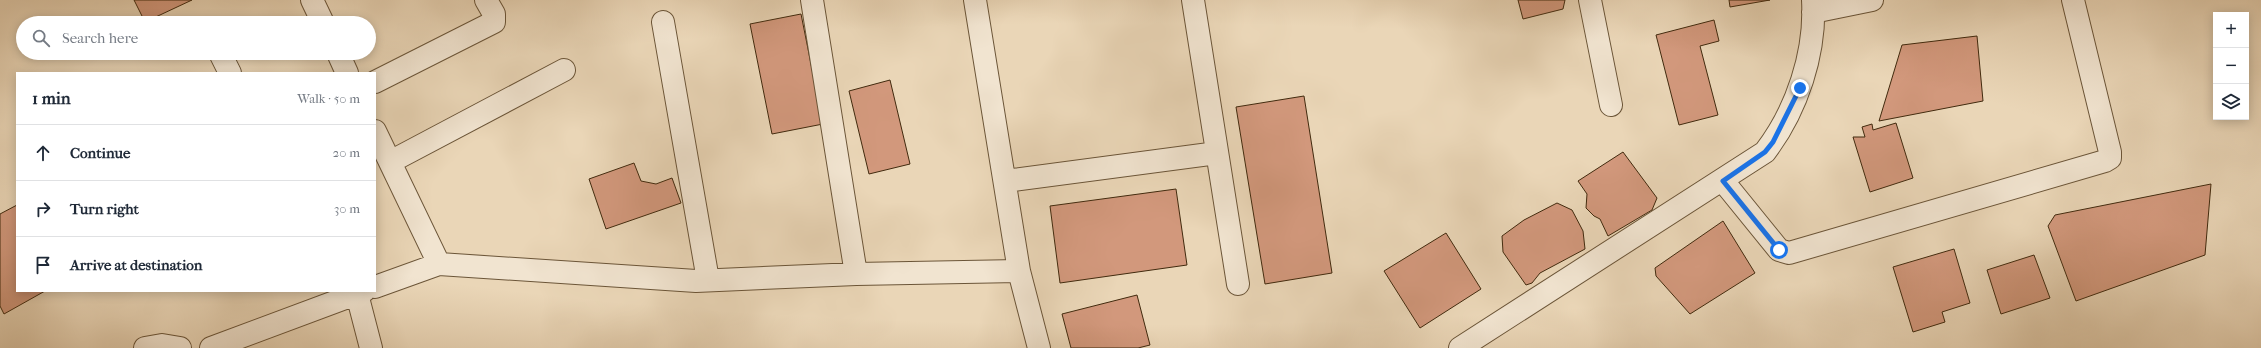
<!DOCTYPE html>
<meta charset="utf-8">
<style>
:root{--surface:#fff;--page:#f2f2f3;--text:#1f2937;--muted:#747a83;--line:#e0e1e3}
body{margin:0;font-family:"IM FELL French Canon",serif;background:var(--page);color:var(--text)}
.controls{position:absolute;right:12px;top:12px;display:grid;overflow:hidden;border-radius:0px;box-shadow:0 2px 10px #0003}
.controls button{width:36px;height:36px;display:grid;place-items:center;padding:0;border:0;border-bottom:1px solid var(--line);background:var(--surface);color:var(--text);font:20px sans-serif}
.stop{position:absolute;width:12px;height:12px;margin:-9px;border:3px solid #1a73e8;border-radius:50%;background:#fff}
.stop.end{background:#1a73e8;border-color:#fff;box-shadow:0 1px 4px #0008}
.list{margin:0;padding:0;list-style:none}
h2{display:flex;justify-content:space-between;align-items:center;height:52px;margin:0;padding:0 16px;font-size:17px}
h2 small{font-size:13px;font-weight:400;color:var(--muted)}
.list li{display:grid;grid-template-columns:26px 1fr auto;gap:12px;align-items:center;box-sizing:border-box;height:56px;padding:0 16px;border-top:1px solid var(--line)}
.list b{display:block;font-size:15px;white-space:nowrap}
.list em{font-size:13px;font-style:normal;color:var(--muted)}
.icon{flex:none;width:22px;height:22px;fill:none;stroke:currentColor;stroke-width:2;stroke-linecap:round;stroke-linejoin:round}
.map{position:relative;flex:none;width:2261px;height:348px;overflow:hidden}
.search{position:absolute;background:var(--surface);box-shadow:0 2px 10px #0003;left:16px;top:16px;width:360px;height:44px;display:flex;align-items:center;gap:10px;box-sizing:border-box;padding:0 14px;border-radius:22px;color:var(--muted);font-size:15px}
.panel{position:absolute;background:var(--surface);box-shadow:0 2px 10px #0003;left:16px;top:72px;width:360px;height:220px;border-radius:0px}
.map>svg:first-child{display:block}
</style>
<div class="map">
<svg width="2261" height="348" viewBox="0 0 2261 348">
<rect width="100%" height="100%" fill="#ead6b7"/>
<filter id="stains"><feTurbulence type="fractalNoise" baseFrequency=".005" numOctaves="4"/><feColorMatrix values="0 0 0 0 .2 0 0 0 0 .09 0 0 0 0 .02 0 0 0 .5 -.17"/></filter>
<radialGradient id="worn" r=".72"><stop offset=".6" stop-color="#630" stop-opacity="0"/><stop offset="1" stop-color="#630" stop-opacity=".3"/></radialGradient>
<path fill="#d2987c" stroke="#412a0e" d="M134 0H192L145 22Z
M1518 0H1565L1563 9 1523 19Z
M1729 0H1770L1730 7Z
M801 14 823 124 772 134 750 24Z
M1714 20 1719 41 1700 46 1718 115 1679 125 1656 35Z
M1977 36 1983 101 1879 121 1902 45Z
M890 80 910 164 869 174 849 91Z
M1304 96 1332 273 1265 284 1236 107Z
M1896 123 1913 178 1870 192 1853 137H1865L1862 127 1872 124 1873 130Z
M1623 152 1657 198 1652 210 1608 236 1600 219 1594 216 1586 208 1587 194 1578 181Z
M634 163 641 181 656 184 672 178 681 203 606 229 589 179Z
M2211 184 2205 255 2076 301 2048 226 2055 215Z
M1176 189 1187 265 1060 283 1050 206Z
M1557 203 1572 210 1583 231 1585 249 1540 273 1532 283 1526 285 1503 252 1502 236 1524 220Z
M17 205V291H45L4 314 0 306V214Z
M1723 221 1755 273 1690 314 1656 276 1655 268Z
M1446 233 1481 289 1420 328 1384 271Z
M1954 249 1970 303 1942 312 1945 322 1913 332 1893 267Z
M2034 255 2050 298 2001 314 1987 270Z
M1137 295 1150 345 1138 348H1071L1062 314Z"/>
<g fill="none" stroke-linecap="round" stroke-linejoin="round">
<g stroke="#6b5538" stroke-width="24">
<path id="minor" d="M312 0 323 23
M812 0 856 274
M975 0 1019 271 1039 348
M1193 0 1238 284
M1590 0 1611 105
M1813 12 1872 0
M663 22 708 280
M220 53 230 73
M338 53 347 73
M375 82 494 22V14L486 0
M375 131 439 264
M390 162 564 70
M1005 181 1217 153
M1723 181 1779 250 1789 253 2105 161 2110 158V152L2073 0
M375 287 439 264 696 281 856 274 1019 271
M357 294 371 348
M145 348 162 345 180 348
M211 348 364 291
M1460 348 1765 152C1797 110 1816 53 1813 0"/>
</g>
<use href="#minor" stroke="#f1e4d0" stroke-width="22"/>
</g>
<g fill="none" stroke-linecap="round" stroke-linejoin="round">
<path stroke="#1a73e8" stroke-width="5" d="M1779 250 1723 181 1765 152 1773 142 1800 88"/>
</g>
<rect width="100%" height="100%" filter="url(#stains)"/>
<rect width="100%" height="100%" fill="url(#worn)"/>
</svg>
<div class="controls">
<button>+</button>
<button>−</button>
<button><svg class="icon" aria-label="layers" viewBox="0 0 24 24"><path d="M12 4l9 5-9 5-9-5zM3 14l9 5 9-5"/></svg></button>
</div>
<div class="stop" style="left:1779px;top:250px"></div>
<div class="stop end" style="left:1800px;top:88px"></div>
<div class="search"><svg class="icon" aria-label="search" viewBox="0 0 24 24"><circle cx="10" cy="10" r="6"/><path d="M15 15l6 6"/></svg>Search here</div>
<section class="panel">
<h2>1 min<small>Walk · 50 m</small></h2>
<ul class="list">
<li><svg class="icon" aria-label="ahead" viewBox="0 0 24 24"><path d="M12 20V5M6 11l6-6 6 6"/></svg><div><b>Continue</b></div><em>20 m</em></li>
<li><svg class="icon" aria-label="right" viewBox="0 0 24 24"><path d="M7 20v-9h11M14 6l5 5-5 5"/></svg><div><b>Turn right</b></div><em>30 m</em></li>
<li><svg class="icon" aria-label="arrive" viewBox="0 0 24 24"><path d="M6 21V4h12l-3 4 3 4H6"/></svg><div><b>Arrive at destination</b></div></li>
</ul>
</section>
</div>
